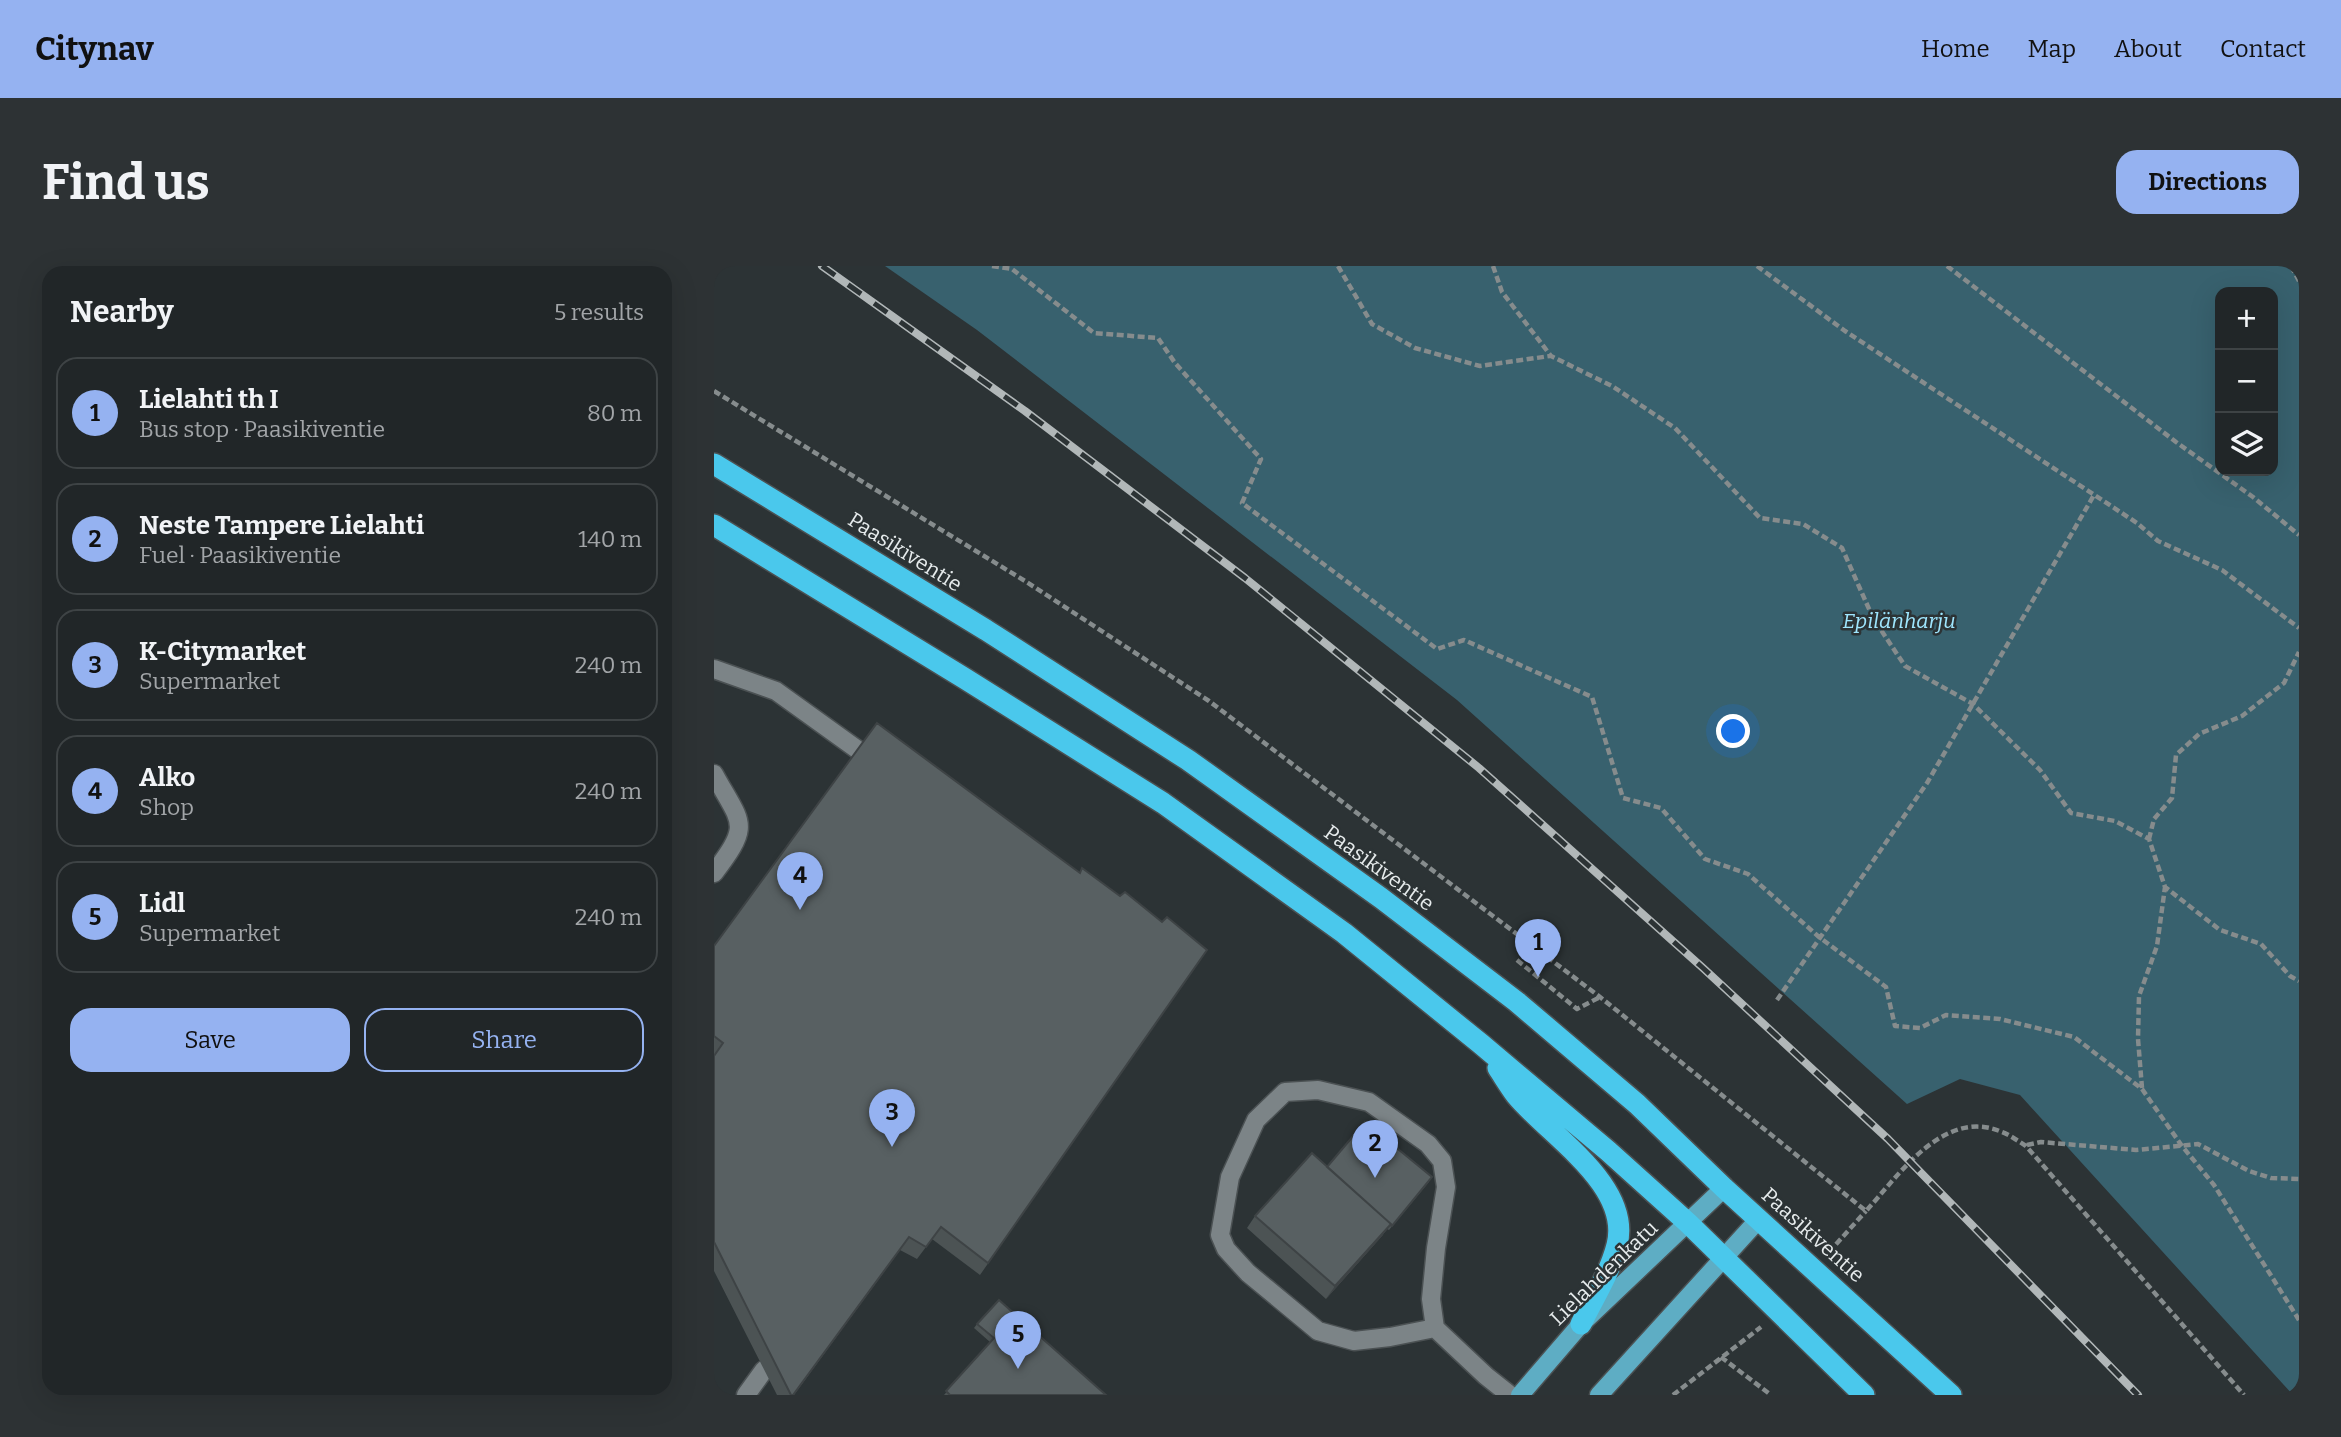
<!DOCTYPE html>
<meta charset="utf-8">
<style>
:root{--surface:#212628;--page:#2d3234;--text:#f1f3f6;--muted:#a2a5a8;--line:#3e4345;--accent:#95b2f1}
body{margin:0;font-family:Bitter,serif;background:var(--page);color:var(--text)}
.controls{position:absolute;right:21px;top:21px;display:grid;overflow:hidden;border-radius:14px;box-shadow:0 7px 28px #0002}
.controls button{width:63px;height:63px;display:grid;place-items:center;padding:0;border:0;border-bottom:2px solid var(--line);background:var(--surface);color:var(--text);font:35px sans-serif}
.you{position:absolute;left:1020px;top:466px;width:24px;height:24px;margin:-18px;border:5px solid #fff;border-radius:50%;background:#1a73e8;box-shadow:0 0 0 10px #1a73e833}
.badge{display:grid;place-items:center;width:46px;height:46px;border-radius:50%;background:var(--accent);color:#111;font-size:23px;font-weight:700}
.pin{position:absolute;translate:-50% -58px;filter:drop-shadow(0 2px 4px #0008)}
.pin::after{content:'';position:absolute;top:37px;width:24px;height:21px;background:inherit;clip-path:polygon(0 0,100% 0,50% 100%)}
.list{margin:0;padding:0;list-style:none}
h2{display:flex;justify-content:space-between;align-items:center;height:91px;margin:0;padding:0 28px;font-size:30px}
h2 small{font-size:23px;font-weight:400;color:var(--muted)}
.list li{display:grid;grid-template-columns:46px 1fr auto;gap:21px;align-items:center;box-sizing:border-box;height:112px;margin:0 14px 14px;padding:0 14px;border:2px solid var(--line);border-radius:21px}
.list b{display:block;font-size:26px;white-space:nowrap}
.list p{margin:0;font-size:23px;white-space:nowrap;color:var(--muted)}
.list em{font-size:23px;font-style:normal;color:var(--muted)}
.actions{display:flex;gap:14px;padding:21px 28px}
.actions a{flex:1;padding:16px 0;border:2px solid var(--accent);border-radius:21px;text-align:center;font-size:24px;color:var(--accent)}
.actions .main{background:var(--accent);color:#111}
.icon{flex:none;width:38px;height:38px;fill:none;stroke:currentColor;stroke-width:2;stroke-linecap:round;stroke-linejoin:round}
.map{position:relative;flex:none;width:1585px;height:1129px;overflow:hidden;border-radius:21px}
header{display:flex;align-items:center;gap:42px;box-sizing:border-box;height:98px;padding:0 35px;background:var(--accent);color:#111}
header strong{font-size:33px}
nav{display:flex;gap:38px;margin-inline-start:auto;font-size:24px}
.intro{display:flex;align-items:center;justify-content:space-between;box-sizing:border-box;height:168px;padding:0 42px}
h1{margin:0;font-size:49px}
.button{padding:18px 32px;border-radius:21px;background:var(--accent);color:#111;font-size:24px;font-weight:700}
main{display:flex;gap:42px;padding:0 42px}
aside{flex:1;background:var(--surface);border-radius:21px;box-shadow:0 7px 28px #0002}
.map>svg:first-child{display:block}
</style>
<header>
<strong>Citynav</strong>
<nav><a>Home</a><a>Map</a><a>About</a><a>Contact</a></nav>
</header>
<div class="intro"><h1>Find us</h1><a class="button">Directions</a></div>
<main>
<aside>
<h2>Nearby<small>5 results</small></h2>
<ul class="list">
<li><span class="badge">1</span><div><b>Lielahti th I</b><p>Bus stop · Paasikiventie</p></div><em>80 m</em></li>
<li><span class="badge">2</span><div><b>Neste Tampere Lielahti</b><p>Fuel · Paasikiventie</p></div><em>140 m</em></li>
<li><span class="badge">3</span><div><b>K-Citymarket</b><p>Supermarket</p></div><em>240 m</em></li>
<li><span class="badge">4</span><div><b>Alko</b><p>Shop</p></div><em>240 m</em></li>
<li><span class="badge">5</span><div><b>Lidl</b><p>Supermarket</p></div><em>240 m</em></li>
</ul>
<div class="actions"><a class="main">Save</a><a>Share</a></div>
</aside>
<div class="map">
<svg width="1585" height="1129" viewBox="0 0 1585 1129">
<rect width="100%" height="100%" fill="#2c3335"/>
<path fill="#38616e" fill-rule="evenodd" d="M171 0H1585V1129H1579L1306 829 1246 813 1193 838 743 434 263 64ZM1506 26H1559V205H1506Z"/>
<g fill="none" stroke-linecap="round" stroke-linejoin="round">
<g stroke="#4b5153" stroke-width="21">
<path id="minor" d="M0 403 62 425 144 484
M0 508C28 559 38 557 0 607
M721 1062 676 1071 640 1075 604 1065 534 1007 512 983 506 969 516 911 542 854 571 826 604 824 655 836 714 878 728 895 732 921 722 982 717 1033 721 1062 772 1110 796 1129
M32 1129 50 1104"/>
</g>
<g stroke="#4b5153" stroke-width="21">
<path id="major" d="M806 1129 867 1058 1010 922
M885 1129 1045 953"/>
</g>
<g stroke="#4b5153" stroke-width="24">
<path id="highway" d="M0 198 272 364 474 494 667 632 803 736 923 838 1010 922 1237 1129
M0 259 250 412 449 537 630 667 767 778 894 885 974 957 1150 1129
M784 802C790 811 796 821 802 829 836 870 918 919 903 979 896 1007 879 1033 867 1058"/>
</g>
<path stroke="#868c8d" stroke-width="4.5" stroke-dasharray="7 3.5" stroke-linecap="butt" d="M278 0 298 3 380 67 444 72 461 97 547 193 528 237 723 383 750 374 878 431 909 532 947 542 991 593 1034 608 1105 671 1172 721 1181 760 1206 762 1232 749 1286 753 1360 771 1428 823 1468 880 1500 919 1585 1054
M624 0 658 58 701 82 766 100 836 90
M779 0 788 26 837 90 898 120 961 162 1046 252 1089 258 1128 282 1159 352 1191 400 1259 438 1326 504 1357 547 1401 555 1435 573 1451 621 1506 664 1547 678 1576 710 1585 715
M1043 0 1131 65 1423 257 1444 275 1508 304 1585 362
M1233 0 1462 176 1539 231 1585 269
M1577 0 1585 15
M0 125 311 315 495 435 886 731 1152 945C1185 909 1230 841 1288 866 1296 869 1304 875 1312 880L1530 1129
M1435 573 1440 553 1458 532 1462 489 1485 468 1528 450 1570 417 1585 386
M803 694 863 743 886 731
M1063 734 1213 517 1380 229
M1428 822 1424 773 1425 730 1443 680 1451 621
M1313 879 1327 876 1422 884 1484 878 1535 905 1557 912 1585 913
M1115 986 1152 945
M1007 1091 1057 1129
M959 1129 1047 1061"/>
<use href="#minor" stroke="#7c8487" stroke-width="18"/>
<use href="#major" stroke="#5eadc4" stroke-width="18"/>
<use href="#highway" stroke="#4ac8ec" stroke-width="21"/>
<g stroke="#b1b7b8" stroke-width="8">
<path id="rail" d="M108 0 311 145 531 312 765 502 989 702 1174 873 1424 1129"/>
</g>
<use href="#rail" stroke="#2c3335" stroke-width="5" stroke-dasharray="16" stroke-linecap="butt"/>
</g>
<path fill="#4c5354" d="M365 606 493 684 266 1009 218 973 203 993 186 984 80 1129H63L0 1005V680Z
M613 901 715 916 675 964 673 963 668 970 612 1033 533 962 541 950Z
M263 1058 392 1129H230L276 1076 260 1062Z"/>
<path fill="#3e4345" d="M677 958 668 970 612 1033 621 1020Z"/>
<path fill="#586062" stroke="#3e4345" stroke-width="2" d="M163 457 366 607 368 602 406 630 411 626 448 656 453 651 493 684 274 997 227 961 212 981 195 971 79 1129H77L0 976V790L9 777 0 770V680Z
M651 856 718 911 678 960 676 959 677 958 613 901Z
M598 887 677 958 621 1020 541 950Z
M285 1034 392 1129H236L232 1125 280 1072 263 1058Z"/>
<g text-anchor="middle" dominant-baseline="central" stroke-width="5" stroke-linejoin="round" paint-order="stroke">
<g font-size="21" fill="#e6ebec" stroke="#2c3335">
<text transform="translate(191 286) rotate(32)">Paasikiventie</text>
<text transform="translate(665 602) rotate(36)">Paasikiventie</text>
<text transform="translate(1099 969) rotate(42)">Paasikiventie</text>
<text transform="translate(890 1007) rotate(-44)">Lielahdenkatu</text>
</g>
<g font-size="21" font-style="italic" fill="#9fe6fe" stroke="#2c3335">
<text x="1185" y="355">Epilänharju</text>
</g>
</g>
</svg>
<div class="controls">
<button>+</button>
<button>−</button>
<button><svg class="icon" aria-label="layers" viewBox="0 0 24 24"><path d="M12 4l9 5-9 5-9-5zM3 14l9 5 9-5"/></svg></button>
</div>
<div class="you"></div>
<div class="pin badge" style="left:824px;top:711px">1</div>
<div class="pin badge" style="left:661px;top:912px">2</div>
<div class="pin badge" style="left:178px;top:881px">3</div>
<div class="pin badge" style="left:86px;top:644px">4</div>
<div class="pin badge" style="left:304px;top:1103px">5</div>
</div>
</main>
